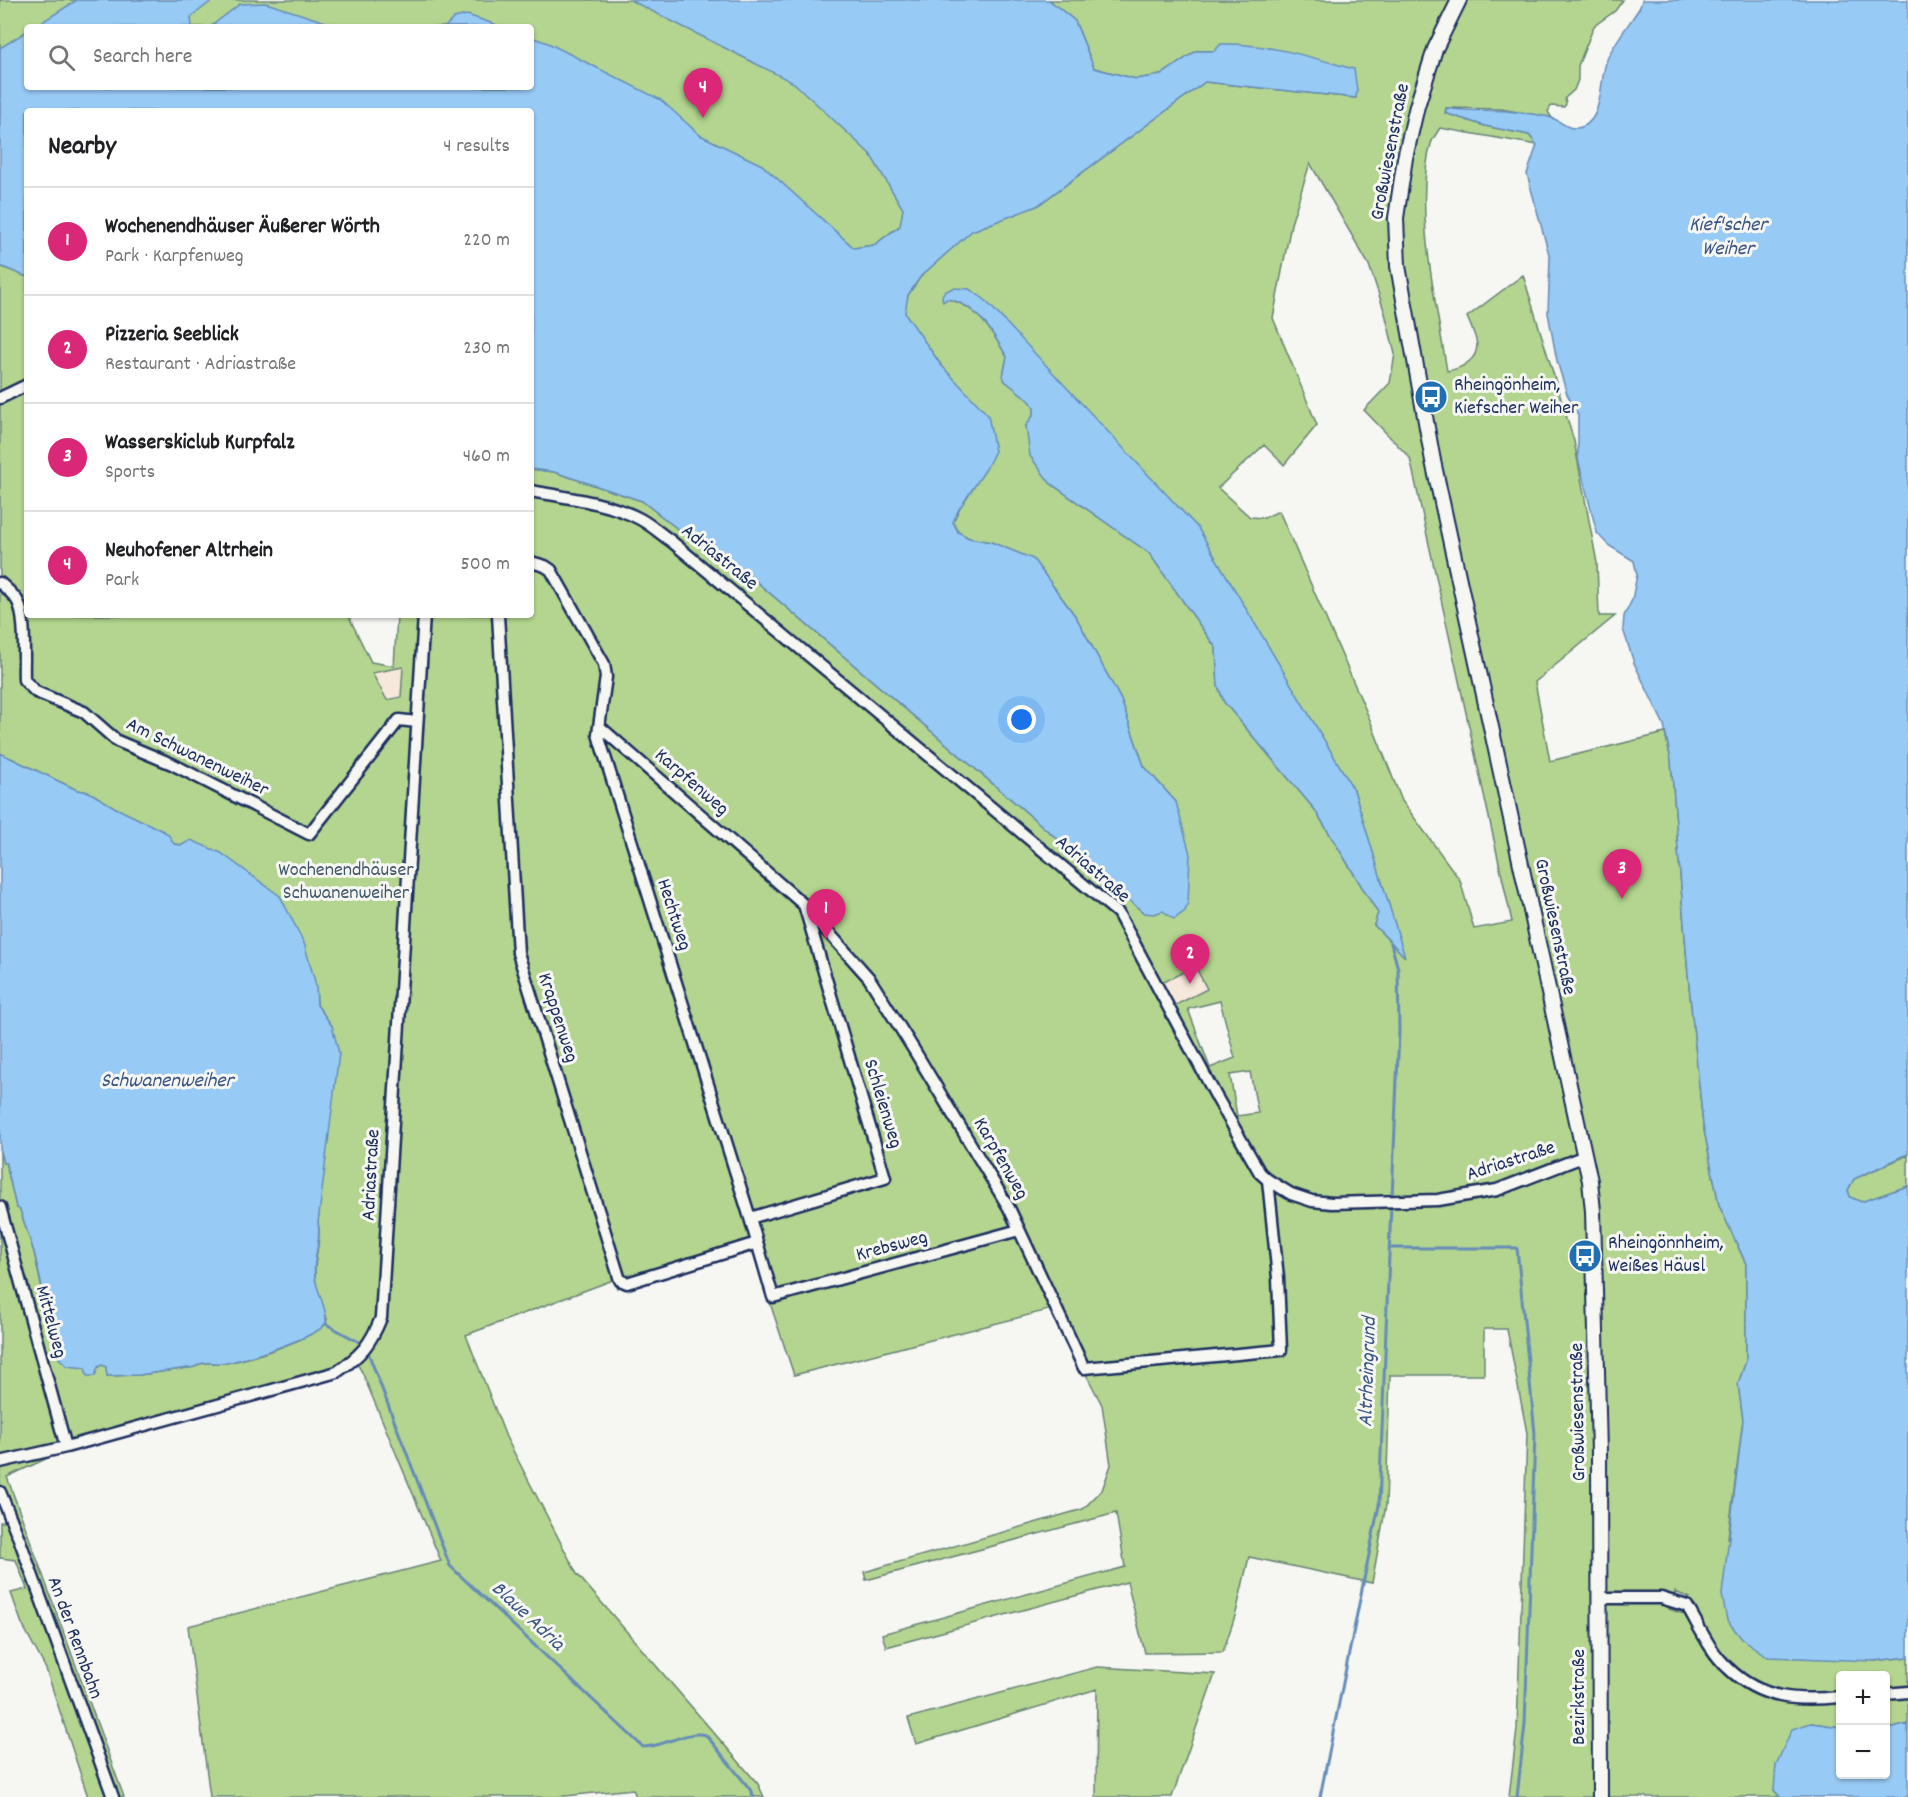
<!DOCTYPE html>
<meta charset="utf-8">
<style>
:root{--surface:#fff;--page:#f2f2f2;--text:#202124;--muted:#757577;--line:#e0e0e0;--accent:#db2777}
body{margin:0;font-family:Dekko,sans-serif;background:var(--page);color:var(--text)}
.controls{position:absolute;right:18px;bottom:18px;display:grid;overflow:hidden;border-radius:6px;box-shadow:0 2px 4px #0004}
.controls button{width:54px;height:54px;display:grid;place-items:center;padding:0;border:0;border-bottom:2px solid var(--line);background:var(--surface);color:var(--text);font:30px sans-serif}
.you{position:absolute;left:1022px;top:720px;width:21px;height:21px;margin:-15px;border:4px solid #fff;border-radius:50%;background:#1a73e8;box-shadow:0 0 0 9px #1a73e833}
.badge{display:grid;place-items:center;width:39px;height:39px;border-radius:50%;background:var(--accent);color:#fff;font-size:20px;font-weight:700}
.pin{position:absolute;translate:-50% -50px;filter:drop-shadow(0 2px 3px #0008)}
.pin::after{content:'';position:absolute;top:32px;width:21px;height:18px;background:inherit;clip-path:polygon(0 0,100% 0,50% 100%)}
.list{margin:0;padding:0;list-style:none}
h2{display:flex;justify-content:space-between;align-items:center;height:78px;margin:0;padding:0 24px;font-size:26px}
h2 small{font-size:20px;font-weight:400;color:var(--muted)}
.list li{display:grid;grid-template-columns:39px 1fr auto;gap:18px;align-items:center;box-sizing:border-box;height:108px;padding:0 24px;border-top:2px solid var(--line)}
.list b{display:block;font-size:22px;white-space:nowrap}
.list p{margin:0;font-size:20px;white-space:nowrap;color:var(--muted)}
.list em{font-size:20px;font-style:normal;color:var(--muted)}
.icon{flex:none;width:33px;height:33px;fill:none;stroke:currentColor;stroke-width:2;stroke-linecap:round;stroke-linejoin:round}
.map{position:relative;flex:none;width:1908px;height:1797px;overflow:hidden}
.search{position:absolute;background:var(--surface);box-shadow:0 2px 4px #0004;left:24px;top:24px;width:510px;height:66px;display:flex;align-items:center;gap:15px;box-sizing:border-box;padding:0 21px;border-radius:6px;color:var(--muted);font-size:22px}
.panel{position:absolute;background:var(--surface);box-shadow:0 2px 4px #0004;left:24px;top:108px;width:510px;height:510px;border-radius:6px}
.map>svg:first-child{display:block}
</style>
<div class="map">
<svg width="1908" height="1797" viewBox="0 0 1908 1797">
<rect width="100%" height="100%" fill="#f6f6f2"/>
<filter id="ink" filterUnits="userSpaceOnUse"><feTurbulence type="fractalNoise" baseFrequency=".0167" numOctaves="2"/><feDisplacementMap in="SourceGraphic" scale="12" xChannelSelector="R" yChannelSelector="G"/><feConvolveMatrix kernelMatrix="1 2 1 2 8 2 1 2 1" color-interpolation-filters="sRGB"/></filter>
<g filter="url(#ink)">
<path fill="#f6e8db" d="M404 666 401 697 387 700 372 673Z
M1196 966 1207 989 1172 1008 1160 984Z"/>
<path fill="#b3d58f" stroke="#678276" stroke-width="1.5" fill-rule="evenodd" d="M0 0H719L1037 206 1205 82 1356 98 1215 51H1196L1161 75 1136 79 1094 68 1075 21 1049 0H1623L1615 11 1594 26 1578 66V80L1574 90 1565 98 1566 104 1564 107 1551 106 1548 112 1552 118 1501 109 1446 108 1445 113 1485 126 1529 135 1537 145 1440 128C1437 133 1432 139 1431 144 1413 206 1437 307 1447 371 1462 369 1481 358 1476 340 1474 332 1470 324 1467 317L1523 275 1574 441 1597 563 1599 616H1615L1535 682 1550 761 1665 733 1671 760 1688 975 1703 1125 1719 1205 1746 1264V1361L1738 1384 1743 1420 1728 1538 1874 1661 1908 1657V1724L1886 1730V1676H1840V1727L1811 1723 1774 1790 1780 1797H1509L1517 1729 1527 1433 1507 1329H1484V1375H1390L1386 1505 1372 1583 1249 1557 1236 1613 1223 1652 1145 1653 1127 1582 886 1647 882 1634 1125 1567 1116 1513 866 1580 864 1572 1083 1509 1102 1490 1111 1465 1102 1405 1052 1309 794 1375 753 1252 617 1288 613 1280 466 1335 506 1437 577 1574 758 1784 764 1797H636L633 1789 556 1797H210L188 1626 441 1561 362 1372 356 1362 67 1449 7 1477 124 1797H88L46 1669 22 1624 11 1593 27 1589 16 1560 0 1558V1522H5L0 1510V1151L3 1163H6L16 1207 20 1210 34 1252 44 1299 98 1367 102 1364 106 1366 107 1376 139 1375 195 1367C202 1360 216 1364 226 1363 249 1359 310 1340 326 1324L327 1319C323 1305 315 1289 315 1274 314 1257 322 1238 318 1223L332 1026 317 1005 316 985 182 845 174 844 89 792 77 790 0 753V266L27 277V615H348L371 662 394 666 397 615H531V469L554 472 642 501 702 548 710 549 744 571 1144 913 1176 802 1144 766 1121 700 1076 617 1033 559 991 542 969 538 958 532 953 522 959 509 941 365 904 313 908 295 921 276 965 236 898 227 874 245 854 248 818 216 531 111H27L0 116ZM27 27H531V87H27ZM1310 163 1369 265 1385 313 1395 354 1390 383 1364 410 1410 458 1512 922 1474 929 1460 880 1402 801 1370 720 1279 511 1264 518 1250 517 1218 488 1264 445 1284 465 1317 425 1273 318 1291 224ZM969 289 1354 790 1404 956 1374 925 1378 913 1315 810 1224 702 1218 686 1216 648 1149 553 1050 483 1026 426C1029 422 1033 417 1034 413 1037 399 1014 388 1005 381L1003 376 1007 357C993 333 977 304 946 299ZM403 667 401 697 387 700 372 673ZM1195 966 1207 989 1172 1007 1160 984ZM1220 1001 1235 1058 1210 1068 1188 1009ZM1250 1072 1258 1113 1237 1116 1230 1075ZM1675 1592 1690 1598 1684 1614 1669 1609Z
M1908 1155V1186L1861 1202 1850 1197 1848 1190 1854 1179Z
M1097 1667 1215 1674 1172 1797H1096L1097 1689 916 1744 908 1718Z"/>
<path fill="#97caf4" stroke="#658cb8" stroke-width="1.5" d="M77 0H213L191 17 192 27H34Z
M630 0H1049L1075 21 1094 68 1136 79 1161 75 1196 51H1214L1221 44C1267 43 1310 57 1354 69L1357 90 1356 98 1205 82 1037 206 972 231 921 276 908 295 905 313 941 365 988 415 995 451 986 469 959 509 953 522 958 532 969 538 991 542 1033 559 1076 617 1121 700 1144 766 1176 802 1190 854 1188 904 1185 911 1174 919 1163 911 1154 914 1144 913 744 571 710 549 702 548 642 501 554 472 531 469V111H27V277L0 266V48L27 31V87H531V37L548 43 661 100 700 135 762 165 854 248 874 245 900 226 903 209 870 154 794 83Z
M1642 0H1908V1154L1854 1179 1848 1190 1850 1197 1861 1202 1908 1186V1657L1874 1661 1768 1657 1742 1639 1727 1620 1722 1595 1743 1420 1738 1384 1746 1361V1264L1719 1205 1703 1125 1688 975 1671 760 1664 725 1634 663 1623 629 1624 616 1632 600 1637 575 1634 561 1608 545 1597 533 1578 459V415L1567 394 1557 361 1548 313 1550 258 1527 174 1537 145 1529 135 1485 126 1445 113 1447 108C1468 113 1493 108 1515 112 1527 114 1541 114 1552 118 1561 121 1566 129 1577 128 1606 124 1598 77 1608 57 1616 40 1630 23 1640 7Z
M266 3 341 27H210L240 4Z
M467 15 503 27H445L454 18Z
M953 288 969 289 984 299 1198 528 1354 790 1405 957 1374 925 1378 913 1315 810 1224 702 1218 686 1216 648 1149 553 1050 483 1030 456 1026 426 1034 414V407L1030 401 1005 381 1003 376 1007 357C993 333 977 304 947 299L943 302 942 296 944 292Z
M0 753 77 790 89 792 116 808 163 831 168 834 174 844 182 845 191 840 221 853 280 896 304 943 316 985 317 1005 332 1026 339 1053 318 1223C322 1241 312 1259 315 1277 316 1289 328 1311 326 1322 323 1336 242 1360 226 1363 216 1364 202 1360 195 1367L139 1375 107 1376 106 1367 102 1365 98 1367 95 1376H87L85 1368 67 1366 58 1357 34 1252 20 1210 16 1207 6 1163H3L0 1151Z
M1811 1723 1840 1727V1774H1886V1730L1908 1724V1797H1780L1774 1790 1776 1765 1792 1729Z"/>
<g fill="none" stroke-linecap="round" stroke-linejoin="round">
<path stroke="#658cb8" stroke-width="3" d="M1391 943 1398 969 1399 1031 1392 1198
M1390 1248H1517L1535 1434 1525 1724 1517 1797
M326 1324 359 1342
M369 1355 450 1566 643 1747C665 1747 685 1730 706 1735L749 1788 754 1797
M1320 1797 1379 1505 1391 1205"/>
<g stroke="#1b2f5e" stroke-width="15">
<path id="minor" d="M0 398 27 385
M531 491C564 497 611 503 640 519 651 525 661 534 671 541L1118 913 1217 1098 1260 1173 1268 1180 1291 1194 1312 1201 1332 1203 1438 1200 1497 1190 1585 1156
M531 562 545 566 551 570 604 664 606 677 598 734 600 741 750 1218 773 1297 1019 1230
M0 583C6 588 12 593 17 600 27 617 23 659 24 680L36 692 84 712 117 741 172 764 309 834 399 720 417 722
M498 615 518 953 620 1280 627 1283 757 1243
M600 727 804 905 869 978 914 1050 1009 1208 1084 1368 1281 1350 1278 1278 1268 1180
M0 1207 66 1447
M750 1218 885 1178 805 908
M0 1462 66 1447 337 1372C361 1355 370 1345 381 1318L424 615
M0 1492 20 1541 113 1797
M1600 1598H1661L1687 1606C1699 1626 1710 1652 1728 1668 1761 1700 1797 1701 1840 1697
M1886 1694 1908 1692"/>
</g>
<g stroke="#1b2f5e" stroke-width="18">
<path id="tertiary" d="M1459 0 1435 49 1417 106 1405 158 1396 218 1398 266 1433 461 1590 1181 1593 1211 1599 1452 1600 1797"/>
</g>
<use href="#minor" stroke="#f6f6f2" stroke-width="10"/>
<use href="#tertiary" stroke="#f6f6f2" stroke-width="14"/>
</g>
</g>
<defs>
<g id="bus-disc" transform="scale(1.725)"><circle r="9.5" fill="#1f6fb2" stroke="#f6f6f2"/><path d="M-5-6H5V4H4V6H2V4H-2V6H-4V4H-5ZM-3.5-4V0h7V-4ZM-3.5 1.2v1.5H-2V1.2ZM2 1.2v1.5H3.5V1.2Z" fill="#fff"/></g>
</defs>
<g fill-rule="evenodd">
<use href="#bus-disc" x="1431" y="397"/>
<use href="#bus-disc" x="1585" y="1256"/>
</g>
<g text-anchor="middle" dominant-baseline="central" stroke-width="6" stroke-linejoin="round" paint-order="stroke">
<g font-size="20" fill="#1b2f5e" stroke="#f6f6f2">
<text transform="translate(1391 152) rotate(-79)">Großwiesenstraße</text>
<text transform="translate(719 558) rotate(39)">Adriastraße</text>
<text transform="translate(197 758) rotate(26)">Am Schwanenweiher</text>
<text transform="translate(691 783) rotate(41)">Karpfenweg</text>
<text transform="translate(1092 870) rotate(41)">Adriastraße</text>
<text transform="translate(673 915) rotate(72)">Hechtweg</text>
<text transform="translate(1554 927) rotate(78)">Großwiesenstraße</text>
<text transform="translate(557 1018) rotate(72)">Krappenweg</text>
<text transform="translate(882 1104) rotate(73)">Schleienweg</text>
<text transform="translate(1000 1159) rotate(60)">Karpfenweg</text>
<text transform="translate(1511 1162) rotate(-18)">Adriastraße</text>
<text transform="translate(372 1175) rotate(-87)">Adriastraße</text>
<text transform="translate(892 1247) rotate(-15)">Krebsweg</text>
<text transform="translate(50 1322) rotate(75)">Mittelweg</text>
<text transform="translate(1579 1412) rotate(-91)">Großwiesenstraße</text>
<text transform="translate(74 1638) rotate(70)">An der Rennbahn</text>
<text transform="translate(1580 1697) rotate(-90)">Bezirkstraße</text>
</g>
<g font-size="20" fill="#1b2f5e" stroke="#f6f6f2" text-anchor="start">
<text x="1454" y="386">Rheingönheim,<tspan x="1454" dy="23">Kiefscher Weiher</tspan></text>
<text x="1608" y="1244">Rheingönnheim,<tspan x="1608" dy="23">Weißes Häusl</tspan></text>
</g>
<g font-size="20" fill="#41586a" stroke="#f6f6f2">
<text x="346" y="871">Wochenendhäuser<tspan x="346" dy="23">Schwanenweiher</tspan></text>
</g>
<g font-size="21" font-style="italic" fill="#3a5684" stroke="#f6f6f2">
<text x="1728" y="226">Kief'scher<tspan x="1728" dy="24">Weiher</tspan></text>
<text x="167" y="1082">Schwanenweiher</text>
<text transform="translate(1369 1372) rotate(-88)">Altrheingrund</text>
<text transform="translate(527 1617) rotate(43)">Blaue Adria</text>
</g>
</g>
</svg>
<div class="controls">
<button>+</button>
<button>−</button>
</div>
<div class="you"></div>
<div class="pin badge" style="left:826px;top:939px">1</div>
<div class="pin badge" style="left:1190px;top:984px">2</div>
<div class="pin badge" style="left:1622px;top:899px">3</div>
<div class="pin badge" style="left:703px;top:118px">4</div>
<div class="search"><svg class="icon" aria-label="search" viewBox="0 0 24 24"><circle cx="10" cy="10" r="6"/><path d="M15 15l6 6"/></svg>Search here</div>
<section class="panel">
<h2>Nearby<small>4 results</small></h2>
<ul class="list">
<li><span class="badge">1</span><div><b>Wochenendhäuser Äußerer Wörth</b><p>Park · Karpfenweg</p></div><em>220 m</em></li>
<li><span class="badge">2</span><div><b>Pizzeria Seeblick</b><p>Restaurant · Adriastraße</p></div><em>230 m</em></li>
<li><span class="badge">3</span><div><b>Wasserskiclub Kurpfalz</b><p>Sports</p></div><em>460 m</em></li>
<li><span class="badge">4</span><div><b>Neuhofener Altrhein</b><p>Park</p></div><em>500 m</em></li>
</ul>
</section>
</div>
